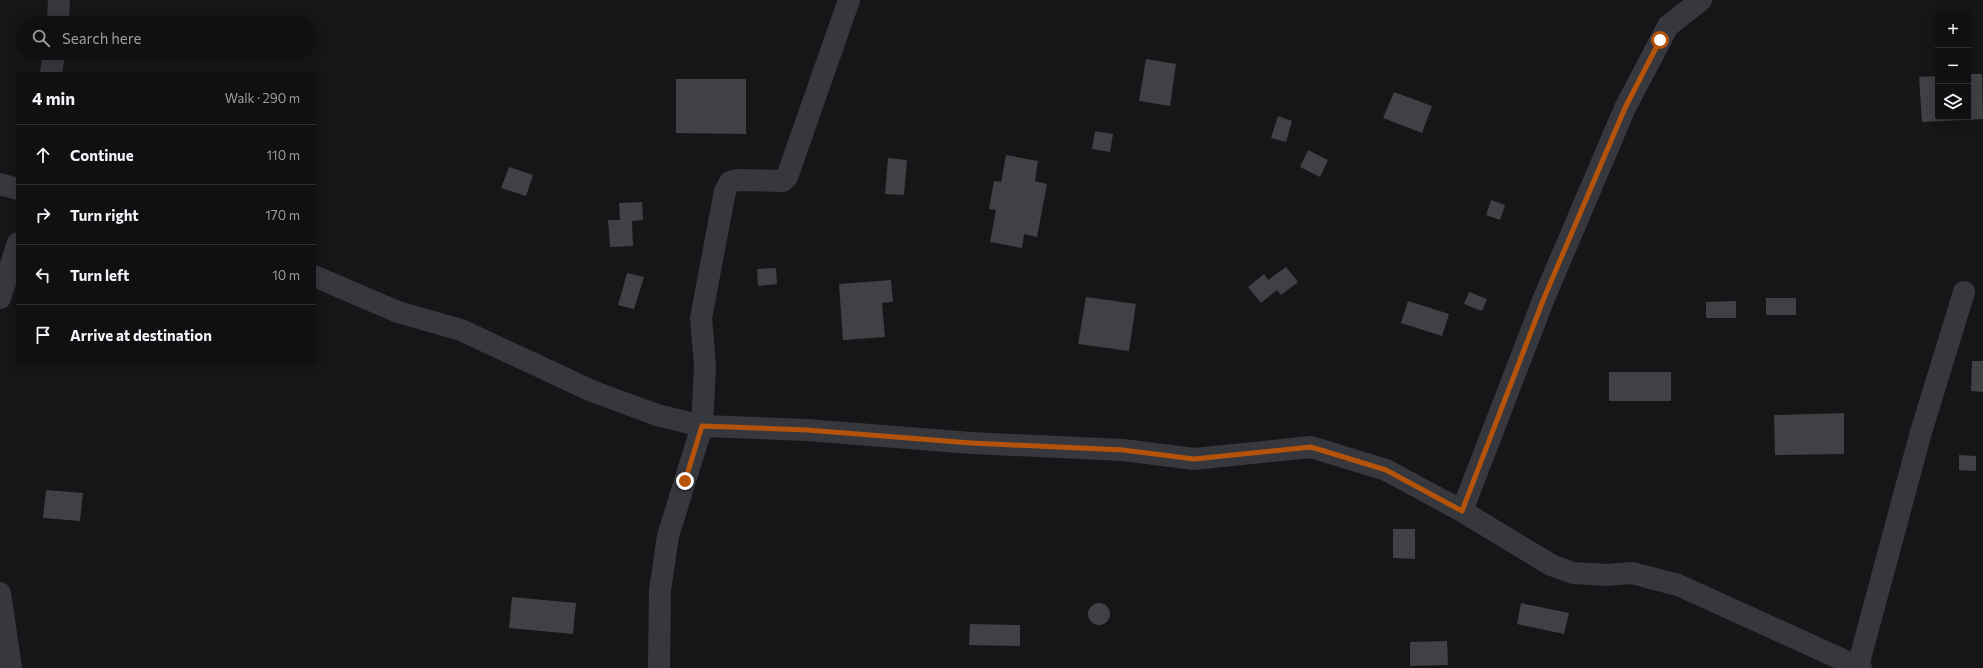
<!DOCTYPE html>
<meta charset="utf-8">
<style>
:root{--surface:#101012;--page:#19191b;--text:#f1f3f6;--muted:#9c9d9f;--line:#303032}
body{margin:0;font-family:Commissioner,sans-serif;background:var(--page);color:var(--text)}
.controls{position:absolute;right:12px;top:12px;display:grid;overflow:hidden;border-radius:4px;box-shadow:0 2px 10px #0003}
.controls button{width:36px;height:36px;display:grid;place-items:center;padding:0;border:0;border-bottom:1px solid var(--line);background:var(--surface);color:var(--text);font:20px sans-serif}
.stop{position:absolute;width:12px;height:12px;margin:-9px;border:3px solid #b45309;border-radius:50%;background:#fff}
.stop.end{background:#b45309;border-color:#fff;box-shadow:0 1px 4px #0008}
.list{margin:0;padding:0;list-style:none}
h2{display:flex;justify-content:space-between;align-items:center;height:52px;margin:0;padding:0 16px;font-size:17px}
h2 small{font-size:13px;font-weight:400;color:var(--muted)}
.list li{display:grid;grid-template-columns:26px 1fr auto;gap:12px;align-items:center;box-sizing:border-box;height:60px;padding:0 16px;border-top:1px solid var(--line)}
.list b{display:block;font-size:15px;white-space:nowrap}
.list em{font-size:13px;font-style:normal;color:var(--muted)}
.icon{flex:none;width:22px;height:22px;fill:none;stroke:currentColor;stroke-width:2;stroke-linecap:round;stroke-linejoin:round}
.map{position:relative;flex:none;width:1983px;height:668px;overflow:hidden}
.search{position:absolute;background:var(--surface);box-shadow:0 2px 10px #0003;left:16px;top:16px;width:300px;height:44px;display:flex;align-items:center;gap:10px;box-sizing:border-box;padding:0 14px;border-radius:22px;color:var(--muted);font-size:15px}
.panel{position:absolute;background:var(--surface);box-shadow:0 2px 10px #0003;left:16px;top:72px;width:300px;height:292px;border-radius:4px}
.map>svg:first-child{display:block}
</style>
<div class="map">
<svg width="1983" height="668" viewBox="0 0 1983 668">
<rect width="100%" height="100%" fill="#161618"/>
<path fill="#404145" d="M1146 59 1176 64 1170 106 1139 101Z
M1968 74H1982L1983 119 1922 122 1919 77 1938 76V117H1968Z
M676 79H746V134L676 133Z
M1394 92 1432 106 1422 133 1383 118Z
M1278 116 1292 121 1286 142 1271 138Z
M1095 131 1113 134 1110 152 1092 149Z
M1308 150 1328 160 1320 177 1300 167Z
M1006 155 1038 161 1035 181 1047 184 1037 237 1024 234 1022 248 990 242 996 210 989 209 994 181 1001 182Z
M888 158 907 160 904 195 885 194Z
M509 167 533 175 526 196 501 188Z
M1491 200 1505 205 1500 220 1486 215Z
M642 202 643 220 632 221 633 246 610 247 608 220H620L619 203Z
M1286 267 1298 282 1281 295 1277 290 1261 303 1248 287 1264 274 1268 280Z
M776 268 777 284 758 286 757 269Z
M627 273 644 277 634 309 618 305Z
M891 280 893 302 882 303 885 337 843 340 839 284Z
M1469 292 1487 299 1482 311 1464 304Z
M1086 297 1136 304 1129 351 1078 344Z
M1766 298H1796V315H1766Z
M1408 301 1449 314 1442 336 1401 323Z
M1736 301V318H1706V302Z
M1972 361H1983V392L1971 391Z
M1609 372H1671V401H1609Z
M1844 413V454L1775 455 1774 415Z
M1959 455 1976 456V471L1959 470Z
M46 490 83 493 80 521 43 518Z
M1393 529H1415V559L1393 558Z
M512 597 576 603 573 634 509 628Z
M1088 614a11 11 0 1 1 22 0a11 11 0 1 1-22 0Z
M1521 603 1569 613 1564 634 1517 624Z
M970 624 1020 625V646L969 645Z
M1447 641 1448 665 1410 666V642Z"/>
<g fill="none" stroke-linecap="round" stroke-linejoin="round">
<path stroke="#37383d" stroke-width="22" d="M58 23 59 0
M51 74 54 53
M0 184 18 189
M314 276 398 312 461 330 592 391 657 415 702 426 807 430 971 443 1123 450 1194 459 1311 447 1386 470 1462 511 1551 565 1573 573 1607 575 1632 573 1678 585 1861 668
M0 298 18 243
M1462 511 1544 298 1625 108 1668 26 1701 0
M0 593 11 668
M1858 666 1921 432 1964 292
M659 668 660 590 668 536 702 426 705 366 701 318 725 191 730 182 738 180 783 181 787 177 849 0"/>
</g>
<g fill="none" stroke-linecap="round" stroke-linejoin="round">
<path stroke="#b45309" stroke-width="5" d="M685 481 702 426 807 430 971 443 1123 450 1194 459 1311 447 1386 470 1462 511 1544 298 1625 108 1660 40"/>
</g>
</svg>
<div class="controls">
<button>+</button>
<button>−</button>
<button><svg class="icon" aria-label="layers" viewBox="0 0 24 24"><path d="M12 4l9 5-9 5-9-5zM3 14l9 5 9-5"/></svg></button>
</div>
<div class="stop" style="left:1660px;top:40px"></div>
<div class="stop end" style="left:685px;top:481px"></div>
<div class="search"><svg class="icon" aria-label="search" viewBox="0 0 24 24"><circle cx="10" cy="10" r="6"/><path d="M15 15l6 6"/></svg>Search here</div>
<section class="panel">
<h2>4 min<small>Walk · 290 m</small></h2>
<ul class="list">
<li><svg class="icon" aria-label="ahead" viewBox="0 0 24 24"><path d="M12 20V5M6 11l6-6 6 6"/></svg><div><b>Continue</b></div><em>110 m</em></li>
<li><svg class="icon" aria-label="right" viewBox="0 0 24 24"><path d="M7 20v-9h11M14 6l5 5-5 5"/></svg><div><b>Turn right</b></div><em>170 m</em></li>
<li><svg class="icon" aria-label="left" viewBox="0 0 24 24"><path d="M17 20v-9H6M10 6l-5 5 5 5"/></svg><div><b>Turn left</b></div><em>10 m</em></li>
<li><svg class="icon" aria-label="arrive" viewBox="0 0 24 24"><path d="M6 21V4h12l-3 4 3 4H6"/></svg><div><b>Arrive at destination</b></div></li>
</ul>
</section>
</div>
